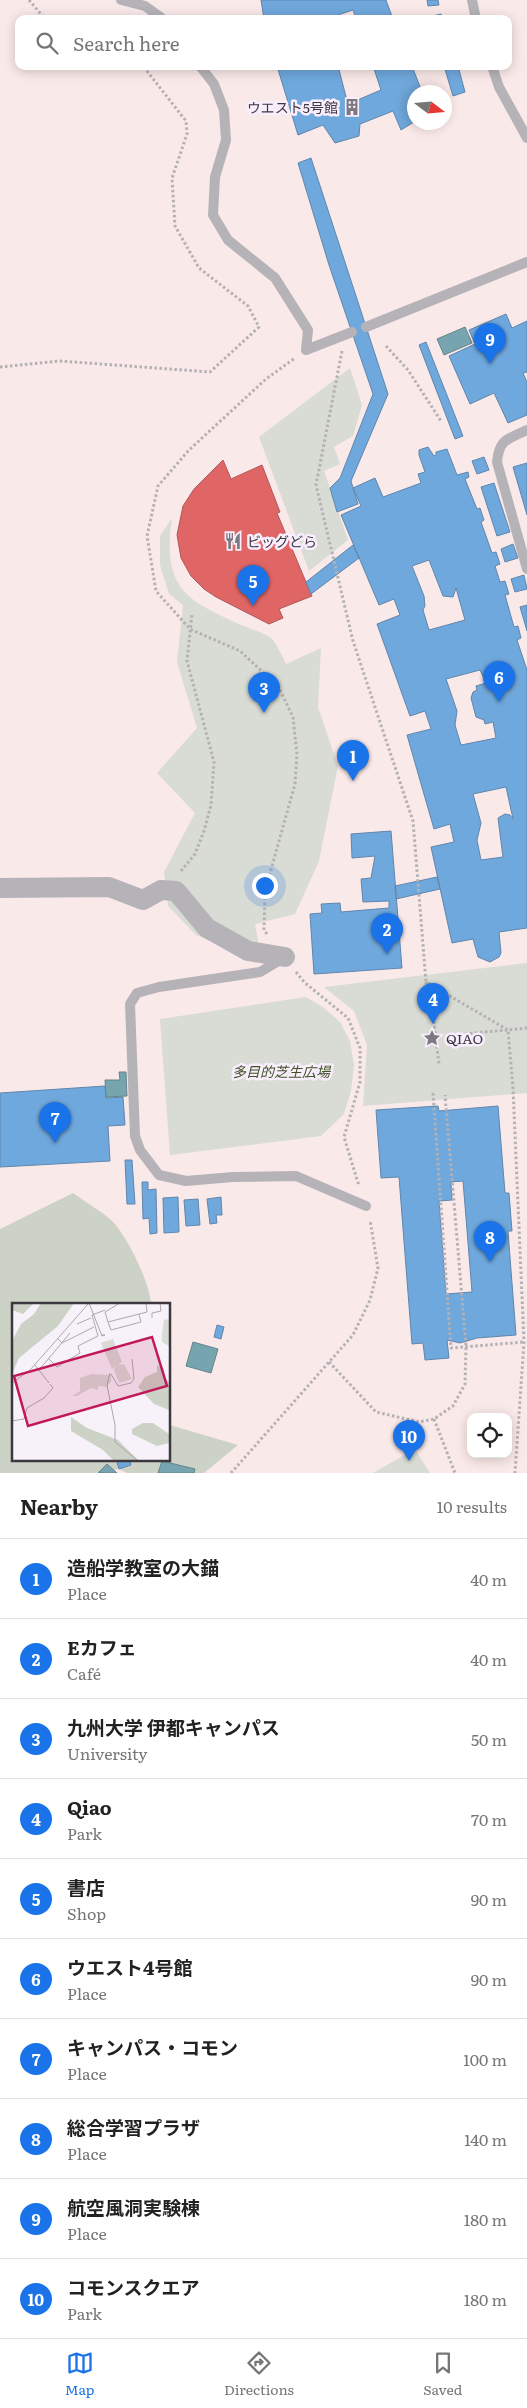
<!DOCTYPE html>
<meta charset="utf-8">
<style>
:root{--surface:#fff;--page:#f2f2f2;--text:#222;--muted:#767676;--line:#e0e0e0;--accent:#1a73e8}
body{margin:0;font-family:Literata,"Noto Sans JP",serif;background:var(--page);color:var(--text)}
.controls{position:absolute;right:15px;bottom:15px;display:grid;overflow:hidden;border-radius:10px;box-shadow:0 2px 12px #0003}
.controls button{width:45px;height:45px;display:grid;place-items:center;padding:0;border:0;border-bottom:1px solid var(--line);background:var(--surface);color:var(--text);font:25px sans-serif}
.compass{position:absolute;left:407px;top:85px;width:45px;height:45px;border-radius:50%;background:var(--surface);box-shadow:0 2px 12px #0003;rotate:106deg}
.you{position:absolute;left:264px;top:885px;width:18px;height:18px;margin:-12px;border:4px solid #fff;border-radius:50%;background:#1a73e8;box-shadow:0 0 0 8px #1a73e833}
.badge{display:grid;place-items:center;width:32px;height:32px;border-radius:50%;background:var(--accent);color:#fff;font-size:16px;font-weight:700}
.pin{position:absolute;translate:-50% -41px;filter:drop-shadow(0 1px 2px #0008)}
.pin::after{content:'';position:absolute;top:26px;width:18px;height:15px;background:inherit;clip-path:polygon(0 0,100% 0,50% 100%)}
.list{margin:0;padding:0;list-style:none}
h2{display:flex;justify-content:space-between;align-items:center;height:65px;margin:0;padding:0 20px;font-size:21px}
h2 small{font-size:16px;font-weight:400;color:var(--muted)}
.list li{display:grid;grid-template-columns:32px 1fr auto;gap:15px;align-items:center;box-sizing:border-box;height:80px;padding:0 20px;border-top:1px solid var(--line)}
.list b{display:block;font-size:19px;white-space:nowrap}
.list p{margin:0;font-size:16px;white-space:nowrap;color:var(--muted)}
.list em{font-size:16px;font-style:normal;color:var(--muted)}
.icon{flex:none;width:28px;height:28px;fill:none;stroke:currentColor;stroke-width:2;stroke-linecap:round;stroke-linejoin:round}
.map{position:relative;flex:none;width:527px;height:1473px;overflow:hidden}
.search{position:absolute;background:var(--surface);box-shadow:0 2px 12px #0003;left:15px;right:15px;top:15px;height:55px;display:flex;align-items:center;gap:12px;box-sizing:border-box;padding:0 18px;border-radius:10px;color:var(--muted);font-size:19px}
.sheet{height:865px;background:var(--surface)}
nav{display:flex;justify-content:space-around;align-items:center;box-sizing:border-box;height:70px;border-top:1px solid var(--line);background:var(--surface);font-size:14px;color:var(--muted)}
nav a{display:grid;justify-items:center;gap:2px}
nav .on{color:var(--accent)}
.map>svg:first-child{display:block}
</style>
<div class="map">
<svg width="527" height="1473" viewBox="0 0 527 1473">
<rect width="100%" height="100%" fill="#f7f2fa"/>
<path fill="#fae9e9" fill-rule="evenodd" d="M0 0H527V1473H0ZM19 19H508V66H19ZM414 92H444V122H414ZM14 1304H169V1459H14ZM471 1417H508V1454H471Z"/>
<path fill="#d9dbd5" d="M350 368 362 405 353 436 334 447 340 464 324 471 348 540 309 571 259 437Z
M172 518C162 589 185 600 246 627 253 630 268 634 273 640 278 647 282 656 286 664L321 648 318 707 338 766 319 861 295 914 255 924 262 963 196 935 168 906 164 872 195 813 157 773 197 728 177 662 183 605 169 594 160 565V536Z
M527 963V1093L363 1106 367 1045 354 1011 324 987Z
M306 997 324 1008 340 1022 350 1041 354 1065 351 1091 344 1114 321 1136 170 1155 160 1019Z
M415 1449 430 1473H373Z"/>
<path fill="#cdd2c6" d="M73 1193C85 1202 100 1210 111 1220 127 1235 150 1283 151 1304H14V1459H169V1422L170 1425 238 1445 204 1473H127L119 1469 94 1473H0V1229Z"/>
<path fill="#e06666" stroke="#af585a" d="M223 460 231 479 262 465 280 512 277 513 311 594 312 596 279 609 283 618 269 624 216 597 204 589 191 576 181 558 177 535 183 506 194 489Z"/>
<path fill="#6fa8dc" stroke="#6086ad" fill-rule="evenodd" d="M261 0H386L393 19H356L353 10 326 19H264Z
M427 0H438L439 5 428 6Z
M441 14 443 19H429V17Z
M277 66H338L348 104 381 90 373 66H412L422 92H414V122L401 130 393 111 360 124 359 136 335 143 323 125 298 135Z
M444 66H458L465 92 453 96Z
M311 158 388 394 351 481 358 504 337 512 330 488 340 478 373 394 329 265 298 163Z
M506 314 512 328 527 321V372L523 373 527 382V415L508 423 494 393 470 404 449 356 475 344 469 330Z
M426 342 463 436 455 439 419 345Z
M428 447 434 456 436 455V452L447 449 457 475 468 472 469 477 465 479 477 509 480 508 484 520 481 522 492 553 496 552 500 564 495 566 500 582 505 581 509 594 505 595 514 627 518 626 521 638 517 640 527 670V928L499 932 501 953 499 957 490 962 478 957 473 939 452 943 431 847 454 842 450 824 434 829 407 735 431 729 425 711 410 716 377 624 400 615 394 599 379 605 341 515 361 506 353 488 375 478 383 497 421 483 418 474 425 472 419 455V450ZM429 560 443 596 453 597 456 588 465 620 429 630 423 610 425 606 424 596 412 566ZM480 670 486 683 476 686 477 690 473 692 471 698 476 717 484 720 485 724 493 722 496 738 461 745 455 725 457 711 446 679ZM506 787 513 819 510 815 505 814 498 818 503 857 481 860 477 840 481 823 473 794Z
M484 457 489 470 477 474 472 461Z
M527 463V515L513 467Z
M494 483 510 532 497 536 481 487Z
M513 544 518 558 505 562 501 549Z
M353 545 359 558 311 594 306 582Z
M524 575 527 589 515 592 511 579Z
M527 605V631L520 607Z
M391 831 402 968 314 974 310 914 322 913 321 904 340 903 341 912 389 908V901L363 902 361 879 371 878 375 856 352 858 351 834Z
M437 877 440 889 396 899 395 886Z
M105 1086 106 1098 123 1097 125 1125 108 1126 110 1161 0 1167V1093Z
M438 1106 439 1111 498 1106 505 1193H509L512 1231H508L516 1335 477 1338 460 1343 447 1340 449 1358 425 1360 423 1343 412 1344 399 1177 381 1178 376 1110ZM463 1181 472 1292 446 1294 439 1201 452 1200 451 1182Z
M125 1160H132L135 1204H127Z
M142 1182H148V1190L156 1189 157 1233 150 1234 149 1218 143 1219Z
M178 1197 179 1232 164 1233 163 1198Z
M221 1197 222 1215H216L217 1223 210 1224 207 1199Z
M198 1199 200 1225 186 1226 184 1200Z
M217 1325 224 1327 221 1339 214 1337Z
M116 1459H129L131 1465 119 1469Z"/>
<path fill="#76a5af" stroke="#65848d" d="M465 327 472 343 444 355 437 339Z
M119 1072H126L127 1096 106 1097 105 1080H120Z
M193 1342 218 1349 211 1373 186 1366Z
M162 1461 195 1469 194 1473H158Z
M107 1464 117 1473H98Z"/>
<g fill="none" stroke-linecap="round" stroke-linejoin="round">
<path stroke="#b4b1b5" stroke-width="3" stroke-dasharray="2.5 2.5" stroke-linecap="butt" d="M29 0 45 19
M386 346 408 370 441 421
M342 351 316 485 353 641 413 821 426 982 508 1030 513 1088 524 1342 515 1473
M0 367 60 361 210 372 259 327 248 306 199 268 175 226 172 178 187 134 186 121 143 66
M181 871 195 854 204 831 211 805 214 762 187 661 192 614
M267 934 264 930 265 891 295 784 297 755 293 717 278 686 240 651 190 629 156 591 147 536 158 486 189 450 266 379 295 358
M296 972 304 982 348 1018 360 1048V1082L344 1137 359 1186
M426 982 433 1015 439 1064
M465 1034 527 1028
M433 1093 451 1348 524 1342
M329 1362 376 1412 419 1422 434 1419 453 1406 465 1384 466 1346 445 1095
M434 1419 455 1473
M231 1473 353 1335 370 1300 378 1268 370 1220"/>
<path stroke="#b6b3b8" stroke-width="10" d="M121 0 145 6 163 19
M472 0 476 19
M200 66 214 84 224 110 226 140 215 177 213 215 228 240 275 278 308 330 306 350 352 332
M492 66 499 87 527 138
M366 327 527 262
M527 430C508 439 499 439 497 462L527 569
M282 959 260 972 159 987 137 993 130 1004 135 1136 140 1150 159 1175 186 1181 233 1177 296 1176 366 1206"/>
<path stroke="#b6b3b8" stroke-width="20" d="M0 888 109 887 143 900 161 890 176 891 207 928 248 951 285 957"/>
</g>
<defs>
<g id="building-bare" transform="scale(1.35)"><path d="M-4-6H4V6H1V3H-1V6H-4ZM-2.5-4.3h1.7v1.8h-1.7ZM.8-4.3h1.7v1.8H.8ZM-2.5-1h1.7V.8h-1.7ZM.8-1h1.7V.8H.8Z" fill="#7d7980" stroke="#f8eefd" stroke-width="2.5" paint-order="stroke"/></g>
<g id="restaurant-bare" transform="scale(1.35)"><path d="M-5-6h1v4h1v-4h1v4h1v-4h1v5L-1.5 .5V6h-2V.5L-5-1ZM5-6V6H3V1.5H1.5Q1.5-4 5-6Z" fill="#7d7980" stroke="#f8eefd" stroke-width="2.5" paint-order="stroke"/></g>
<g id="sight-bare" transform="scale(1.35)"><path d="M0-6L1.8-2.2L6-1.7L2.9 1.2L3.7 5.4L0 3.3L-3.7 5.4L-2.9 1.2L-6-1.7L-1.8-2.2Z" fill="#7d7980" stroke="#f8eefd" stroke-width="2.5" paint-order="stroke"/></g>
</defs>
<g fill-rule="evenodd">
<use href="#building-bare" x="352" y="107"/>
<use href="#restaurant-bare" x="233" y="541"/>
<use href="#sight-bare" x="432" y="1038"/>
</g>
<g text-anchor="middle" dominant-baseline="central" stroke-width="5" stroke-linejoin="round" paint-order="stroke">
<g font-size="14" fill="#3c383e" stroke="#f8eefd" text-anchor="start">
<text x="338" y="107" text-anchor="end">ウエスト5号館</text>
<text x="247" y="541">ビッグどら</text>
<text x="446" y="1038">QIAO</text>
</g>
<g font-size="14" font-style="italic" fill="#415324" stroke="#f8eefd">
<text x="281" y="1071">多目的芝生広場</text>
</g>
</g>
<g transform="translate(12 1303)">
<rect width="158" height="158" fill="#f7f2fa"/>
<path d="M157 16 158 43H157L150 39V31L152 17ZM101 36 110 59 100 66 89 40ZM112 61 120 76 107 80 102 67 104 62ZM79 71 99 72V79L94 84 87 83 85 87 79 85 65 93H60L68 88V75Z" fill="#d9dbd5"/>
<path d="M0 0H22L11 11 0 7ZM29 0H62L46 23 7 55 0 71V38L9 21 22 11ZM145 62 152 66 151 72 157 80V107L142 101 126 84 133 74 145 69ZM59 114 75 125 106 137 126 157H101L91 147 59 128ZM131 120H141L157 131V140L145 143 120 131V126Z" fill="#cdd2c6"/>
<path fill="none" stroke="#aca8af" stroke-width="1" d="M77 0 90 33 93 32H90M108 0 93 9 96 19 135 9 134 0M140 15V10L149 8 148 0M96 19 99 27 129 19 127 11M65 21 79 15M45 35 50 40 82 24M36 55 45 64 68 50 66 43 86 33 80 12 93 7M23 62 37 80M27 67 58 30M98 70 95 82 103 122V139L125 157M99 71 106 83 119 80 122 76 120 56M0 80 18 67 77 0M0 118 12 116 15 105 32 95 41 85 38 81"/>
<path fill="#c2185b" fill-opacity="0.15" stroke="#c2185b" stroke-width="2.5" d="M140 34 155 83 16 123 2 73Z"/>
<rect width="158" height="158" fill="none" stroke="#3c383e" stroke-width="2.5"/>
</g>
</svg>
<div class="controls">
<button><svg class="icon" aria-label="locate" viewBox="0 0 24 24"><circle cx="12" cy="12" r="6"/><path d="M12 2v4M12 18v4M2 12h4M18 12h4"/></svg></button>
</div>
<svg class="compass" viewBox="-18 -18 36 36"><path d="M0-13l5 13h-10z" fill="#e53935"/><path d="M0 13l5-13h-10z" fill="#767676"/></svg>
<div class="you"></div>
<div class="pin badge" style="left:353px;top:781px">1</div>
<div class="pin badge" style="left:387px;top:954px">2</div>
<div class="pin badge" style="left:264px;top:713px">3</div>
<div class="pin badge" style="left:433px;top:1024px">4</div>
<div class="pin badge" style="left:253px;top:606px">5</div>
<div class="pin badge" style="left:499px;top:702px">6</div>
<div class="pin badge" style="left:55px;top:1143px">7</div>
<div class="pin badge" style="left:490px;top:1262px">8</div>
<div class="pin badge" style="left:490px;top:364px">9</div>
<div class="pin badge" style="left:409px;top:1461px">10</div>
<div class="search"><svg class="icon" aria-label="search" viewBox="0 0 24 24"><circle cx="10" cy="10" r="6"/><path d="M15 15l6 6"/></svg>Search here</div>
</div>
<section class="sheet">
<h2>Nearby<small>10 results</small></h2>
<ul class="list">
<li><span class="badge">1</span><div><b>造船学教室の大錨</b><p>Place</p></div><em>40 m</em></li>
<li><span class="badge">2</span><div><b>Eカフェ</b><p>Café</p></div><em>40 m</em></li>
<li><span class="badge">3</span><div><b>九州大学 伊都キャンパス</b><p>University</p></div><em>50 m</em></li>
<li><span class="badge">4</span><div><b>Qiao</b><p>Park</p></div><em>70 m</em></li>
<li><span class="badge">5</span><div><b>書店</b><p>Shop</p></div><em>90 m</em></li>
<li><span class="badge">6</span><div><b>ウエスト4号館</b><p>Place</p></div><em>90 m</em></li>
<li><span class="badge">7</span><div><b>キャンパス・コモン</b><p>Place</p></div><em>100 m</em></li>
<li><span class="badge">8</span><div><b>総合学習プラザ</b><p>Place</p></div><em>140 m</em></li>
<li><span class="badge">9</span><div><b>航空風洞実験棟</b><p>Place</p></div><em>180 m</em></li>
<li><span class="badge">10</span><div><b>コモンスクエア</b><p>Park</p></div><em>180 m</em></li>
</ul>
</section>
<nav>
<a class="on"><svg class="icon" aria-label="map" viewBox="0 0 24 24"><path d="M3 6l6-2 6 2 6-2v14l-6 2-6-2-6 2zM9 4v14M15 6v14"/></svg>Map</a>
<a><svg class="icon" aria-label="directions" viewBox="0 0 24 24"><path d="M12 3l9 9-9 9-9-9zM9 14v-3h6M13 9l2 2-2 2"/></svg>Directions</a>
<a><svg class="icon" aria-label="saved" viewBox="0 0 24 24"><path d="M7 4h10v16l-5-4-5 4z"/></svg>Saved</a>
</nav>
